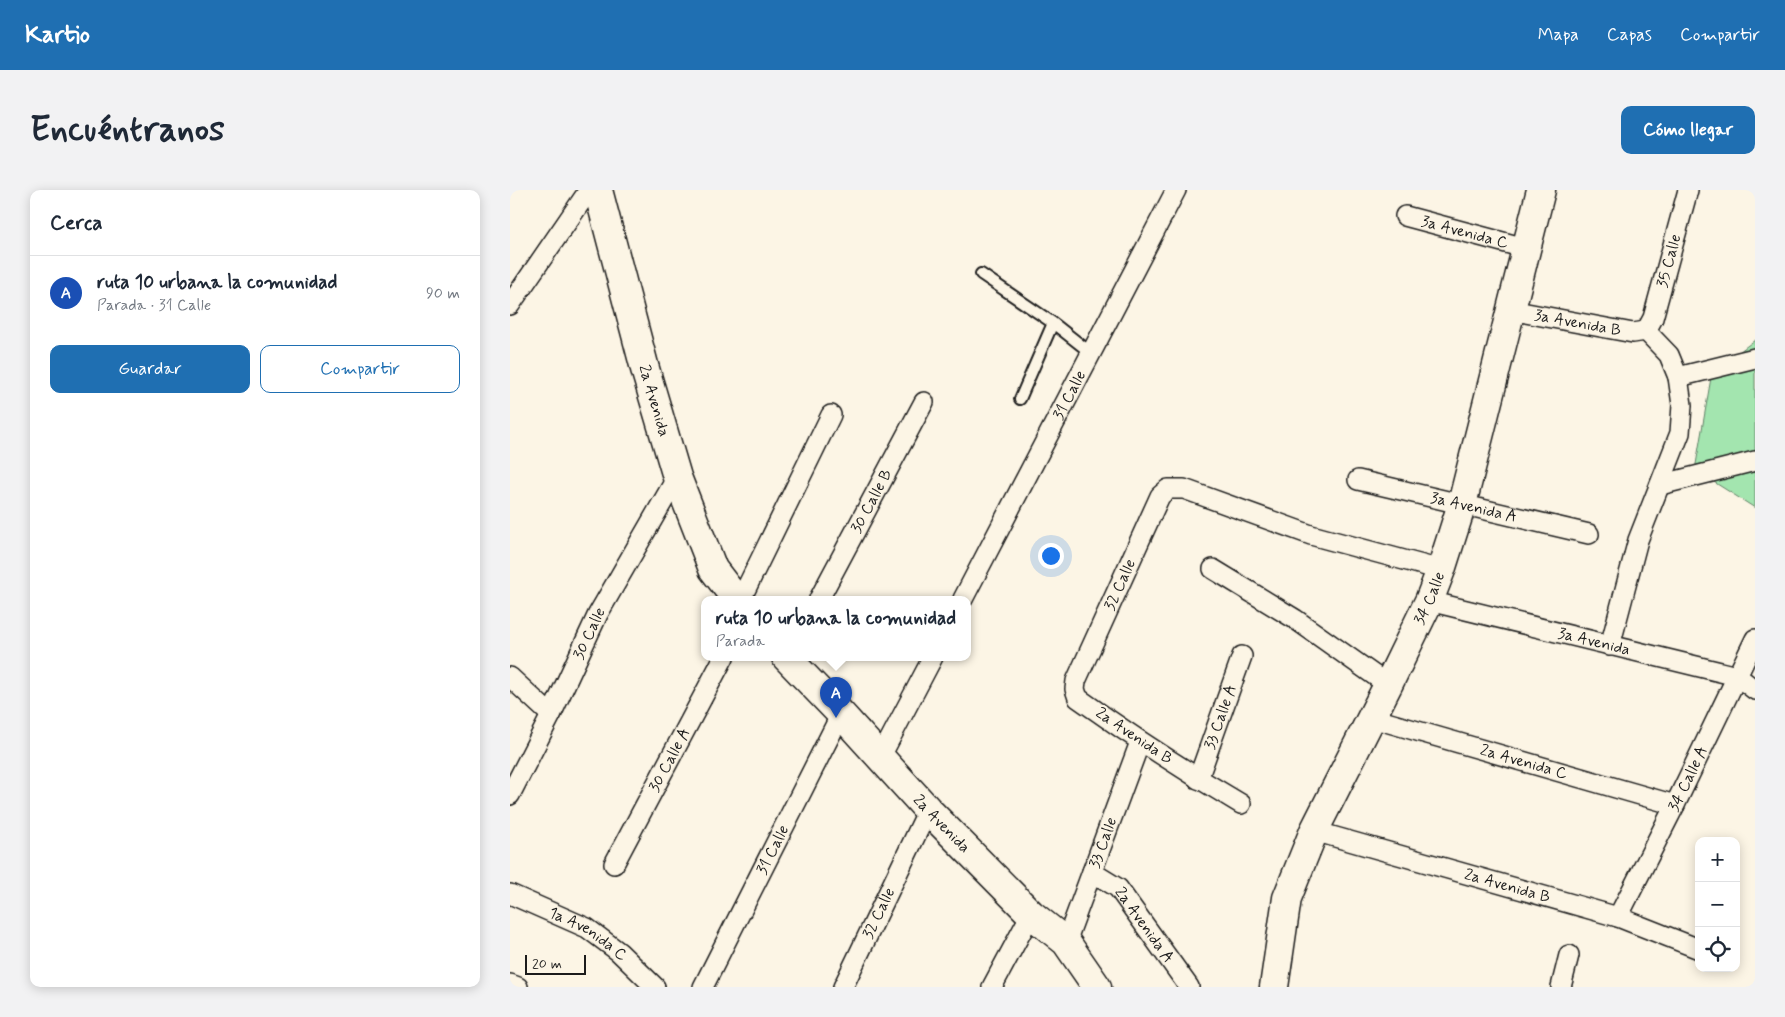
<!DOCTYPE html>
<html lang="es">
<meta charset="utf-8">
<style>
:root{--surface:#fff;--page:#f2f2f3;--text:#1f2937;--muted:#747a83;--line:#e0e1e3;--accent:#1f6fb2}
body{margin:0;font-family:Mynerve,sans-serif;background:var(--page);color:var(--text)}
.controls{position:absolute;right:15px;bottom:15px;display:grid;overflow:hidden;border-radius:10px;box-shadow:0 2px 12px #0003}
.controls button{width:45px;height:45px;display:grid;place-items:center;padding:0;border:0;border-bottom:1px solid var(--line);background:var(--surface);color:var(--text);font:25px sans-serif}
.scale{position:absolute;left:15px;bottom:12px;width:61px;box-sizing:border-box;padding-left:5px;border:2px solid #1c1c1c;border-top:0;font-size:14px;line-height:18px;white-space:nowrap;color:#1c1c1c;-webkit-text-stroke:4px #fcf5e5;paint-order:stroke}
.you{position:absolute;left:540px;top:365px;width:18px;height:18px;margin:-12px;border:4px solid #fff;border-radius:50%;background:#1a73e8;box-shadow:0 0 0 8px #1a73e833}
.badge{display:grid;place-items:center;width:32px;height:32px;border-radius:50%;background:var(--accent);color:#fff;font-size:16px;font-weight:700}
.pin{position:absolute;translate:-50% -41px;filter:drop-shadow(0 1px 2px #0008)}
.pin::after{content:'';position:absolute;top:26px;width:18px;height:15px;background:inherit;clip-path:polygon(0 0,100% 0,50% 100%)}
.popup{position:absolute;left:191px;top:406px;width:270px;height:65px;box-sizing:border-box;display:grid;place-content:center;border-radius:10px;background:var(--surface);filter:drop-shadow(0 1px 4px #0005);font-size:16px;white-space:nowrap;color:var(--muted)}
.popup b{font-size:19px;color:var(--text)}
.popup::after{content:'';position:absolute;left:50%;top:100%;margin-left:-10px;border:10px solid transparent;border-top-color:var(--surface)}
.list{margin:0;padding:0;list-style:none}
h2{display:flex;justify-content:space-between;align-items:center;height:65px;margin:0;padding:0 20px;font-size:21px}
h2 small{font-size:16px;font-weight:400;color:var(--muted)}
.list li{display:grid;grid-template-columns:32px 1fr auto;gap:15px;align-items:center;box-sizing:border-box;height:75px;padding:0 20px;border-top:1px solid var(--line)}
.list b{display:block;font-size:19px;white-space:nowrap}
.list p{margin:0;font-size:16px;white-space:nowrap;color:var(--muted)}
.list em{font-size:16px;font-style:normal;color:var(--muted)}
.actions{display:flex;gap:10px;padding:15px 20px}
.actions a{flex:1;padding:11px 0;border:1px solid var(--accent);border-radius:10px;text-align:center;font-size:18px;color:var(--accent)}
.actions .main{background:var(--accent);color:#fff}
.icon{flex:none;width:28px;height:28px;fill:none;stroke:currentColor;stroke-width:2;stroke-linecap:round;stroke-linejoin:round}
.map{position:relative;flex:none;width:1245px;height:797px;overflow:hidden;border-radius:10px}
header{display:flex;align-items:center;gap:30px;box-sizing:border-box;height:70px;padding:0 25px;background:var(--accent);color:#fff}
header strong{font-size:24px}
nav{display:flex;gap:28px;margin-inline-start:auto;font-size:18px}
.intro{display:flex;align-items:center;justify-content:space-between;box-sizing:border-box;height:120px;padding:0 30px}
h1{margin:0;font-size:35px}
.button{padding:12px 22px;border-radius:10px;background:var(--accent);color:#fff;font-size:18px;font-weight:700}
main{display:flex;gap:30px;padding:0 30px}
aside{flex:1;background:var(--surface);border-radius:10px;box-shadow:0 2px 12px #0003}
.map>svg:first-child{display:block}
</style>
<header>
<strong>Kartio</strong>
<nav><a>Mapa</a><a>Capas</a><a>Compartir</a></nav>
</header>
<div class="intro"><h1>Encuéntranos</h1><a class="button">Cómo llegar</a></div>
<main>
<aside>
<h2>Cerca<small></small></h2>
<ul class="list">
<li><span class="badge" style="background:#1a4fb4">A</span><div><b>ruta 10 urbana la comunidad</b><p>Parada · 31 Calle</p></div><em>90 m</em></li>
</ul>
<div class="actions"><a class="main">Guardar</a><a>Compartir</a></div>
</aside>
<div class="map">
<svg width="1245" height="797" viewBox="0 0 1245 797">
<rect width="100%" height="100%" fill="#fcf5e5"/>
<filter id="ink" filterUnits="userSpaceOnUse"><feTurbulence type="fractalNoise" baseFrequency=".02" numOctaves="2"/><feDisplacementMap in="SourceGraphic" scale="10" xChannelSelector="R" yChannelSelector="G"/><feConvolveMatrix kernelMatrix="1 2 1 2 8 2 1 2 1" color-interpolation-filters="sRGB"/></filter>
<g filter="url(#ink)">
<path fill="#a3e5af" stroke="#608066" d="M1245 150V318L1185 280 1202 182Z"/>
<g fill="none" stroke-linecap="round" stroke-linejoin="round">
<g stroke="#1c1c1c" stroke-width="14">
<path id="lane" d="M471 84 543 133 581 163
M510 209 543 133"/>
</g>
<g stroke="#1c1c1c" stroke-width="22">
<g id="street">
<path id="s1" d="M895 26 1015 58"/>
<path d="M0 115 79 0"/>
<path id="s2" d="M1000 120 1123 143 1136 141"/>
<path id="s3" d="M1136 141 1143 128 1178 0"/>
<path d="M1168 187 1245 168"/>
<path id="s4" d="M848 290 1079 344"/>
<path d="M1150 295 1245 271"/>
<path d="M703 379 785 429 878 495"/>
<path d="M231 409 321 225"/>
<path id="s5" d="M309 409 414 212"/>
<path id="s6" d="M453 409 666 0"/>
<path id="s7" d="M919 411 1227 486 1245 500"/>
<path d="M1100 456 1128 350 1170 243 1172 215 1168 187 1159 165 1136 141"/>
<path d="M0 487 41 525"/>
<path id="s8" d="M862 528 1165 615"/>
<path d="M370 568 423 467"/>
<path id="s9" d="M688 589 732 466"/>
<path id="s10" d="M0 605 41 525 88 424 167 287"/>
<path id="s11" d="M731 614C675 581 621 546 568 508L565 499 566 491 650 306 658 299H674L801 345 931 380"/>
<path id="s12" d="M804 641 1108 727 1189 759"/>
<path id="s13" d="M104 674 214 467"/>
<path id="s14" d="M582 682 608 698 679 797"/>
<path id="s15" d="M0 704 77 738 109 762 145 797"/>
<path id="s16" d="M1108 727 1165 615 1245 449"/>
<path id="s17" d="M556 752 630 552"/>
<path d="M0 794 8 797"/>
<path id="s18" d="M193 797 331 524"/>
<path id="s19" d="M333 797 418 620"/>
<path d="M482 797 521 724"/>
<path d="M1051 797 1059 765"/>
</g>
</g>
<g stroke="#1c1c1c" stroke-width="31">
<g id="secondary">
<path id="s20" d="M88 0 135 179 167 287 203 379 226 409"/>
<path id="s21" d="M276 467 331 524 418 620 521 724 556 752 587 797"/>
<path id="s22" d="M764 797 777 708 804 641 878 495 919 411 931 380 952 314 1031 0"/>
</g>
</g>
<use href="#lane" stroke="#fcf5e5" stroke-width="10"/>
<use href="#street" stroke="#fcf5e5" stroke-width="19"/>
<use href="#secondary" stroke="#fcf5e5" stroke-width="28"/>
</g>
</g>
<g text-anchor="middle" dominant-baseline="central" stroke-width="4" stroke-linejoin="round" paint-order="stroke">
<g font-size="16" fill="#1c1c1c" stroke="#fcf5e5">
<text stroke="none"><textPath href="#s1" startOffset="62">3a Avenida C</textPath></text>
<text stroke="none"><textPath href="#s3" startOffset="74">35 Calle</textPath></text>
<text stroke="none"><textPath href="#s2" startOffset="69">3a Avenida B</textPath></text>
<text stroke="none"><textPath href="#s6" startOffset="230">31 Calle</textPath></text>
<text stroke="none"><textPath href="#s20" startOffset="218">2a Avenida</textPath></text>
<text stroke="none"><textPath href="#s5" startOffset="111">30 Calle B</textPath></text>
<text stroke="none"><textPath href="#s4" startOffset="119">3a Avenida A</textPath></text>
<text stroke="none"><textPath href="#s11" startOffset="318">32 Calle</textPath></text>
<text stroke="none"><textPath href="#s22" startOffset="422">34 Calle</textPath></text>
<text stroke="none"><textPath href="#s10" startOffset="180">30 Calle</textPath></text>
<text stroke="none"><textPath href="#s7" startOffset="170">3a Avenida</textPath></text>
<text stroke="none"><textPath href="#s9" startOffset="66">33 Calle A</textPath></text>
<text transform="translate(624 546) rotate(34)">2a Avenida B</text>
<text stroke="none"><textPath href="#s13" startOffset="118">30 Calle A</textPath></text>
<text stroke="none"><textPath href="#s8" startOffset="158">2a Avenida C</textPath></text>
<text stroke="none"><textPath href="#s16" startOffset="155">34 Calle A</textPath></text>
<text stroke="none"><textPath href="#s21" startOffset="228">2a Avenida</textPath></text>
<text stroke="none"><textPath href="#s17" startOffset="106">33 Calle</textPath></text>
<text stroke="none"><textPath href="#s18" startOffset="154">31 Calle</textPath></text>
<text stroke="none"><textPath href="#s12" startOffset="201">2a Avenida B</textPath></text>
<text stroke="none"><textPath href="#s19" startOffset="82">32 Calle</textPath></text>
<text stroke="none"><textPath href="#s14" startOffset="76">2a Avenida A</textPath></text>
<text stroke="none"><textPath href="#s15" startOffset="88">1a Avenida C</textPath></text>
</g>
</g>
</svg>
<div class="controls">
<button>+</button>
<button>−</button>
<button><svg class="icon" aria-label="locate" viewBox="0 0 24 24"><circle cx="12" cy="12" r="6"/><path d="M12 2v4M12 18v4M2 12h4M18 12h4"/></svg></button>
</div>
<div class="scale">20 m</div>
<div class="you"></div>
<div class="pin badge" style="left:326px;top:528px;background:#1a4fb4">A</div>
<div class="popup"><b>ruta 10 urbana la comunidad</b>Parada</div>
</div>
</main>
